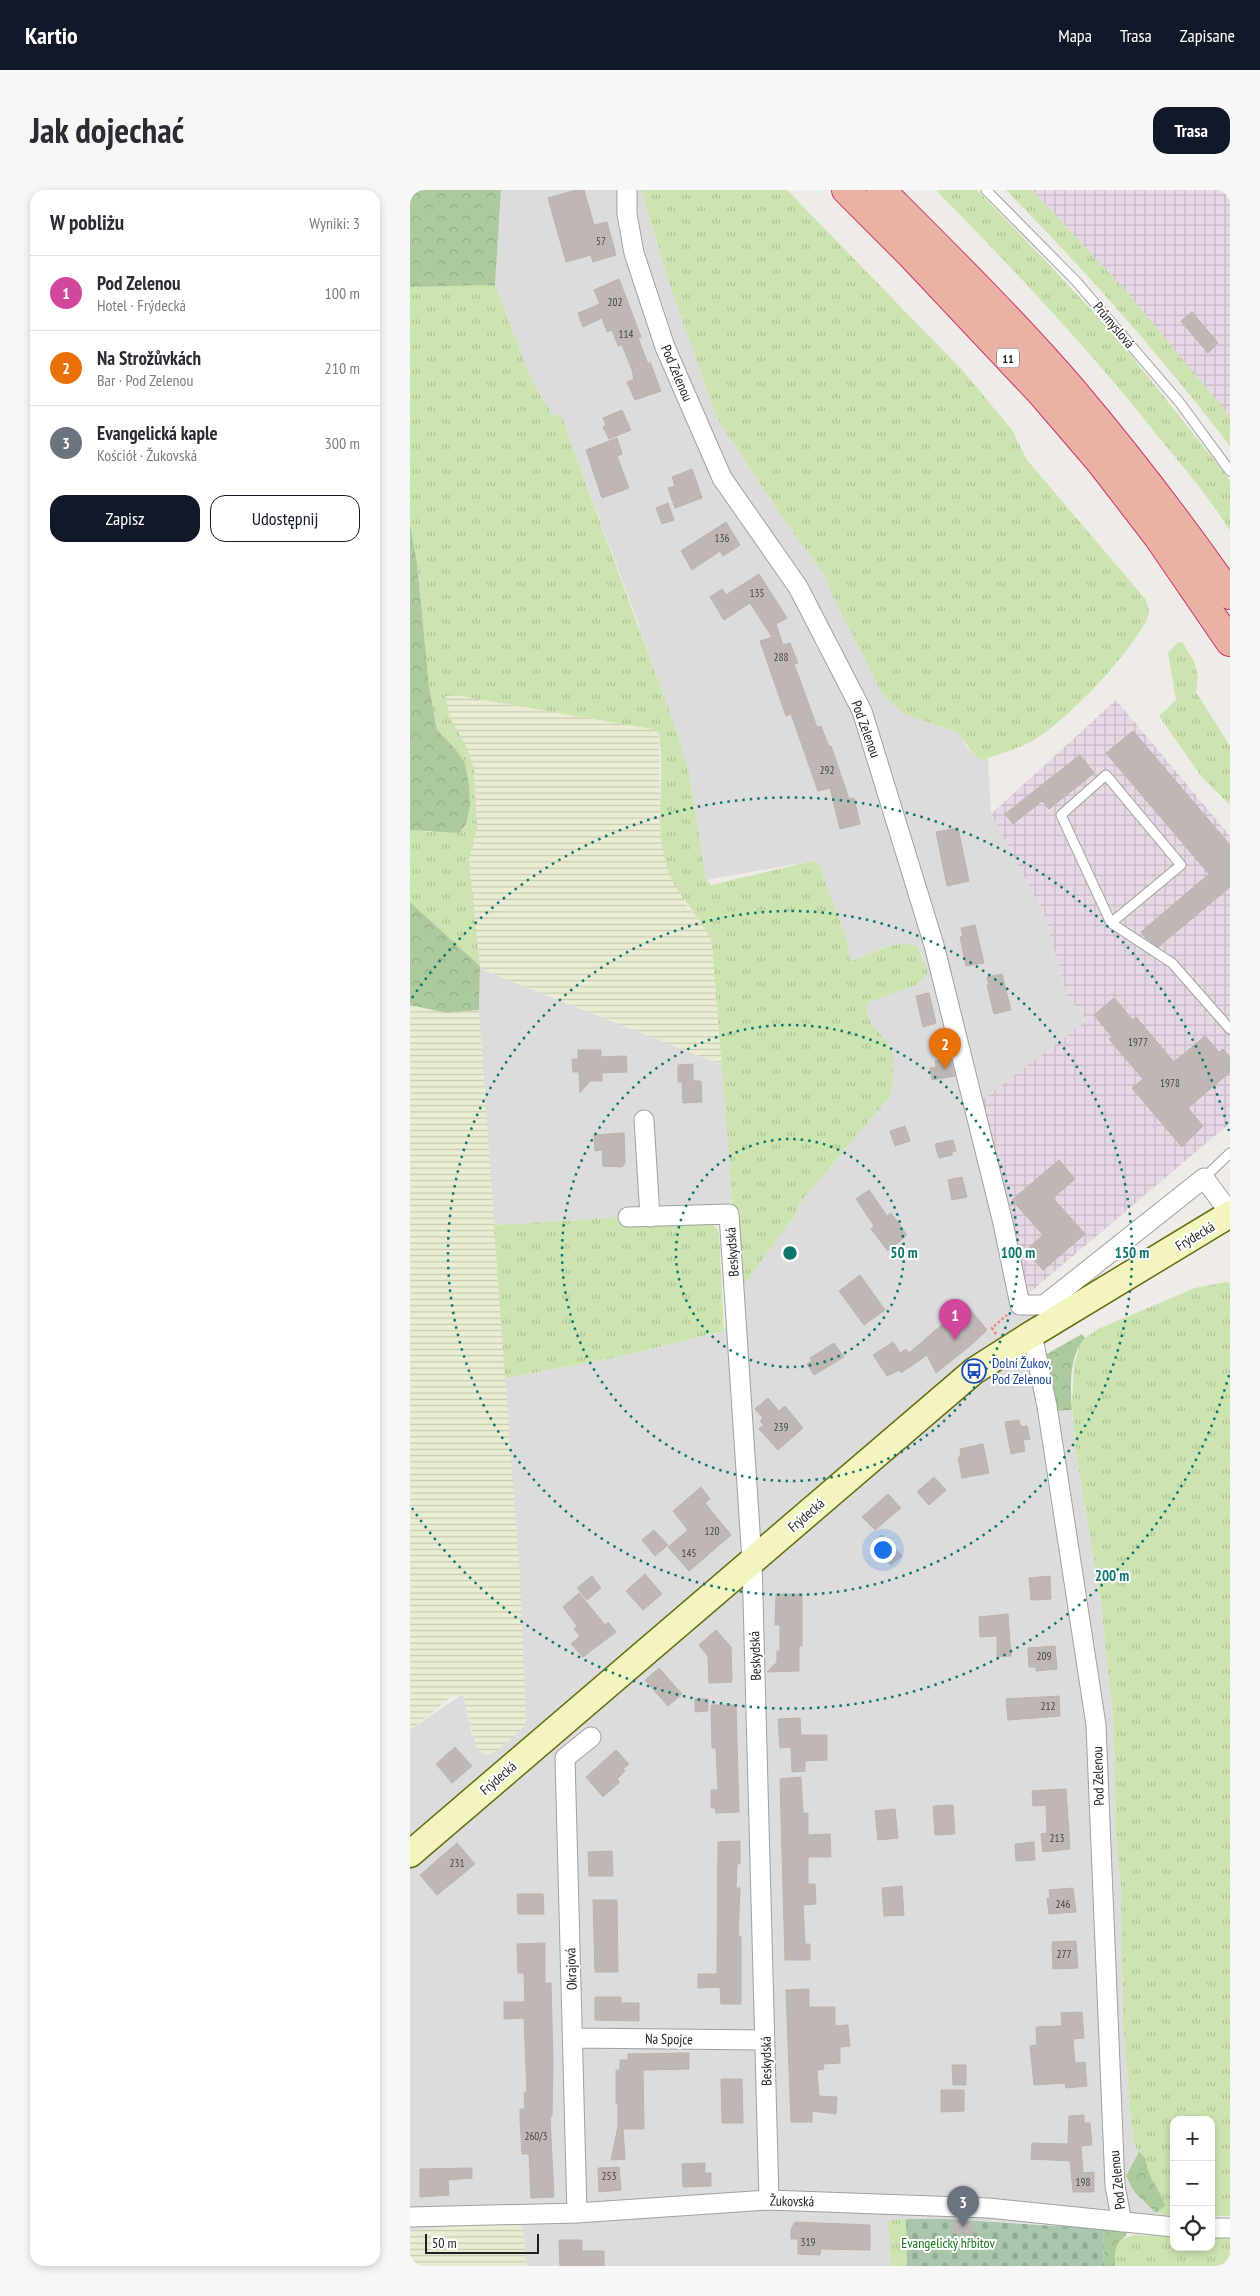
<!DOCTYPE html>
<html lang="pl">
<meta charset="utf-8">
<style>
:root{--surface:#fff;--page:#f7f7f7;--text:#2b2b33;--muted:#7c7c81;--line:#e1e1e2;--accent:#111827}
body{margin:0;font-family:"PT Sans Narrow",sans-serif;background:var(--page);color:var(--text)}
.controls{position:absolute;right:15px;bottom:15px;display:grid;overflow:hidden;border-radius:10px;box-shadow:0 2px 8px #0003}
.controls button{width:45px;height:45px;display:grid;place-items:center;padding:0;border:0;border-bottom:1px solid var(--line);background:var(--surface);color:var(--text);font:25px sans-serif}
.scale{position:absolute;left:15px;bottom:12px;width:114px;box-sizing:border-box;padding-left:5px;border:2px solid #1f1f1f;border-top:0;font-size:14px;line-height:18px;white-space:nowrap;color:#1f1f1f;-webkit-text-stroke:4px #fff;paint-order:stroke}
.you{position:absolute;left:472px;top:1359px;width:18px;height:18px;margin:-12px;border:4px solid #fff;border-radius:50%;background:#1a73e8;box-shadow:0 0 0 8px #1a73e833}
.badge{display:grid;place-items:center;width:32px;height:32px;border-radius:50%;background:var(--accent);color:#fff;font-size:16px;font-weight:700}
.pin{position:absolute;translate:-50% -41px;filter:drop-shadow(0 1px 2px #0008)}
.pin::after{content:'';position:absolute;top:26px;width:18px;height:15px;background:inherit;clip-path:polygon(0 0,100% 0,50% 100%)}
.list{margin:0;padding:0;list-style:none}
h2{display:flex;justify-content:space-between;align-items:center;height:65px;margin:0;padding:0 20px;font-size:21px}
h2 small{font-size:16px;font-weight:400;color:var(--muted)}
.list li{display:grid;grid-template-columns:32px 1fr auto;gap:15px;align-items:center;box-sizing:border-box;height:75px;padding:0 20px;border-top:1px solid var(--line)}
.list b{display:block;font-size:19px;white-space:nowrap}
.list p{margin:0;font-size:16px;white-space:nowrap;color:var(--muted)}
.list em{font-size:16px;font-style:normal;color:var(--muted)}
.actions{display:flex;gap:10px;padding:15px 20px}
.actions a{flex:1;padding:11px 0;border:1px solid var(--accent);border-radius:15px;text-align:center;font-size:18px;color:var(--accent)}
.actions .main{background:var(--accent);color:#fff}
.icon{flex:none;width:28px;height:28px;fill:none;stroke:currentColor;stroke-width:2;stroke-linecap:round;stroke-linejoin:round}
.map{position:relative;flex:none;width:820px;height:2076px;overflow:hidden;border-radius:15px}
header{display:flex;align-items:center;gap:30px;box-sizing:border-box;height:70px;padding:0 25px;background:var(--accent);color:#fff}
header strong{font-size:24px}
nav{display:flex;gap:28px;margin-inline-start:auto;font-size:18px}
.intro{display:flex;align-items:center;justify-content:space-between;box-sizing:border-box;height:120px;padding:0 30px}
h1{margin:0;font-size:35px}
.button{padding:12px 22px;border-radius:15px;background:var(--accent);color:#fff;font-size:18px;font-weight:700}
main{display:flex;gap:30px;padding:0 30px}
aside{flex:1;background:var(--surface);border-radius:15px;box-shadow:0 2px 8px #0003}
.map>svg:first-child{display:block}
</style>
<header>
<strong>Kartio</strong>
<nav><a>Mapa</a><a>Trasa</a><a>Zapisane</a></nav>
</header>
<div class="intro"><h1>Jak dojechać</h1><a class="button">Trasa</a></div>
<main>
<aside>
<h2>W pobliżu<small>Wyniki: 3</small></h2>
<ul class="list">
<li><span class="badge" style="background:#d1479c">1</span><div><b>Pod Zelenou</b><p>Hotel · Frýdecká</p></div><em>100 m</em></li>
<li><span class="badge" style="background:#e8710a">2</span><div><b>Na Strožůvkách</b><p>Bar · Pod Zelenou</p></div><em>210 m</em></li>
<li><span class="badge" style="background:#6b7280">3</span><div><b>Evangelická kaple</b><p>Kościół · Žukovská</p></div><em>300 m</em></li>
</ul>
<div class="actions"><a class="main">Zapisz</a><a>Udostępnij</a></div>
</aside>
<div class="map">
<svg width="820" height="2076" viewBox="0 0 820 2076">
<defs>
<pattern id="industrial-grid" width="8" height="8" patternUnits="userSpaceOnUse" patternTransform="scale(1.25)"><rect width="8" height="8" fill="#e7d8e5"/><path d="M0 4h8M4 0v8" fill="none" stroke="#c6b9c4"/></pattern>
<pattern id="farmland-rules" width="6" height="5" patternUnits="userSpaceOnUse" patternTransform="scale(1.25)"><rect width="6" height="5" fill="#eaecd3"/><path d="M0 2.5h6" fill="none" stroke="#c8cab5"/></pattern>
<pattern id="grass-tufts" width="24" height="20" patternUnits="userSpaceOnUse" patternTransform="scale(1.25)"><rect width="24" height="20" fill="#cbe4b0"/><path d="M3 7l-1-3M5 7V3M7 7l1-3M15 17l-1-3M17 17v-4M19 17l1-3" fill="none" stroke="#aec397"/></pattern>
<pattern id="forest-crowns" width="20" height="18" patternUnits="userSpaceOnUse" patternTransform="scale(1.25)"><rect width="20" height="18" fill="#acca9e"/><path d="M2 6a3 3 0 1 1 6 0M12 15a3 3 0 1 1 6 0" fill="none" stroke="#94ad88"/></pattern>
<pattern id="cemetery-stones" width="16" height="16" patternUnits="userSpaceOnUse" patternTransform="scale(1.25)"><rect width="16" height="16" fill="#a9c6ac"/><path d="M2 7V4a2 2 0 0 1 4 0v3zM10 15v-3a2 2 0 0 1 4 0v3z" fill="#91aa94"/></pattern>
</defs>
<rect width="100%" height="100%" fill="#efebe6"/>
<path fill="#dddcdc" d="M91 0H231L263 104 307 228 370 324 415 386 422 405 472 503 524 535 546 542 551 546 557 558 572 570 578 568 581 624 635 726 657 806 679 830 572 910 635 1165 646 1221 662 1220 666 1262 691 1412 704 1539 706 1646 711 1699 713 1832 721 1930 724 1952 729 1962 716 1986 725 2004 746 2023 717 2039 538 2029 479 2031 481 2076H0V1540L53 1504 62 1545 116 1532 95 1188 203 1168 314 1141 329 1093 335 1094 378 1034 388 1023 389 1014 481 905 484 873 473 847 462 835 457 824V813L506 795 514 769 508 757 495 754 474 757 441 771 437 750 409 675 402 671 296 690 279 583 226 427 151 225H142L119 184 85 95Z
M70 776 80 783 312 875 323 1018 297 1032 214 1036 205 1028 84 1035 69 820Z"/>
<path fill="url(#industrial-grid)" d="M622 0H820V227L716 101Z
M706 510 820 646V933L618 1104 572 910 678 830 657 806 635 726 581 624Z"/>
<path fill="url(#farmland-rules)" d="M36 506H50L242 539 249 543 250 635 275 713 296 739 302 753 312 875 73 780 70 776 65 736 59 669 67 638 64 578 57 558 39 525Z
M0 815 37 823 69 820 110 1390 116 1532 114 1537 88 1560 78 1565 72 1564 66 1556 53 1504 42 1506 0 1540Z
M74 2034H109L113 2039 117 2076H0V2040Z"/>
<path fill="url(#grass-tufts)" d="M231 0H377L553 181 602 240 617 270 736 410 739 422 737 429C720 464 656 532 622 551 606 559 588 565 572 570 559 564 556 549 546 542L494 524 472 503 422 405 415 386 370 324 307 228 263 104Z
M526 0H567L636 71 707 148 813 281 820 291V341C801 309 771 274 747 245 678 158 603 79 526 0Z
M596 0H622L716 101 814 219 820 227V256C751 166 676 81 596 0Z
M85 95 119 184 142 225H151L266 540 279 583 296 690 301 695 402 671 409 675 437 750 441 771C461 764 487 747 508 757L518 783 506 795 457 813V824L462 835 473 847 482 861 484 873 481 905 389 1014 388 1023 378 1034 335 1094 329 1093 302 753C291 726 266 706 257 677 243 634 256 587 249 543L242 539 50 506H36L39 525 57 558 64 578 67 638 59 670 70 776 0 712V640L22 642 27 540 19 496 7 373 0 334V97Z
M772 452 784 471 788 487 786 502 820 556V615L792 587 749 526 766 510 758 463 767 453Z
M205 1028 214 1036 297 1032 306 1037 309 1043 314 1141 203 1168 95 1188 84 1035Z
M816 1092 820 1093V2026H801V1930H764V2027L746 2023 755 2016C750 1998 737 1988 736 1969L728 1962 724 1952 721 1930 713 1832 711 1699 706 1646 704 1539 691 1412 666 1262 662 1216 664 1177 669 1157 674 1149 688 1139 785 1098Z
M496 2029 497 2076H481L478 2031Z
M725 2045 764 2047V2057H801V2048H820V2076H705V2057L709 2050Z"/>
<path fill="url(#forest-crowns)" d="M0 0H91L85 95 0 97Z
M0 334 7 373 19 496 27 540 46 560 55 574 59 595 60 616 56 634 49 643 0 640Z
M0 712 70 776 69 820 37 823 0 815Z
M672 1144 675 1148C659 1164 660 1199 662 1220L645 1221 635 1165Z
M729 1962 736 1969C737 1988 750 1998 755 2016L746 2023 725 2003 716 1986Z
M693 2039H717L716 2046C704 2053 705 2062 705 2076H694Z"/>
<path fill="url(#cemetery-stones)" d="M496 2029H538L693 2039 694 2076H497Z"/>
<path fill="#bfb7b3" stroke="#bfb2a9" d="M166 0H174L184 35 197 32 206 65 183 72 181 65 156 72 138 8Z
M209 89 231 147 228 148 238 174 240 172 251 201 225 210 217 192 224 189 222 180 212 155 208 156 202 140 197 142 192 128 173 137 168 123 190 114 184 100Z
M782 122 808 153 798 163 771 131Z
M212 220 221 240 199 249 193 237 196 235 193 228Z
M207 248 212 264 207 266 219 298 192 308 176 260Z
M282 279 292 308 265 318 258 298 265 296 262 287Z
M258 313 264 330 252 334 246 318Z
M316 332 330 355 313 366 310 361 282 380 271 361Z
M349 384 377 428 366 434 373 455 380 453 388 473 384 474 407 537 411 536 419 557 421 556 439 609 444 608 450 634 430 639 420 598 408 601 381 524 376 526 350 451 362 447 340 413 314 430 300 407 312 399 316 405Z
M723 541 820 655V697L748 757 737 749 731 742 799 684 696 563Z
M670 565 684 583 639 619 632 611 603 634 595 624Z
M548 638 559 691 537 696 526 642Z
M565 735 574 773 556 776 550 747 553 746 551 738Z
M592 784 601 820 584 824 577 795H579L577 787Z
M519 803 526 833 513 837 506 806Z
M704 808 723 830 726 827 764 872 795 846 809 862 813 859 820 868V882L778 918 793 936 772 957 722 898 733 889 699 849 702 847 684 825Z
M168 860H191V867L216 866 217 882 192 883V891H180L170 903 169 882H163L162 869H168Z
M540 867 545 886 522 890 520 878 526 877 525 871Z
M283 874V891H291L292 912 273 913 272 892H268V875Z
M495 936 500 951 485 956 480 941Z
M214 943 215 973 212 977 193 976 192 960 185 961 184 945Z
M543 950 546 961 542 962V965L529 968 525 954Z
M649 970 665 989 643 1008 675 1044 633 1080 616 1060 633 1045 602 1010Z
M552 987 557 1007 542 1010 538 990Z
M459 1000 477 1026 481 1023 497 1045 478 1061 461 1039 464 1036 446 1009Z
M450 1085 475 1120 454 1135 429 1101Z
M556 1114 577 1140 561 1155 526 1183 517 1165 491 1183 489 1180 477 1186 463 1165 483 1152 490 1163 496 1159 499 1163Z
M424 1153 434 1167 404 1185 397 1174 402 1171 400 1168Z
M358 1208 369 1221 375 1216 393 1238 368 1260 349 1239 354 1235 350 1231 353 1228 345 1219Z
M609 1230 611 1237 617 1236 620 1249 613 1250 615 1261 601 1264 595 1232Z
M573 1254 579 1283 552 1288 548 1267H551L550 1259Z
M524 1287 536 1300 519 1315 507 1302Z
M291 1297 300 1309 295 1313 321 1345 279 1381 258 1357 278 1340 263 1321Z
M478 1304 491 1318 465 1340 452 1327Z
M244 1340 258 1355 245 1366 232 1350Z
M472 1345 492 1366 481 1375 462 1353Z
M235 1384 252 1404 233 1420 216 1401Z
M182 1386 191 1398 177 1410 167 1398Z
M640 1386 641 1409 621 1410 619 1388Z
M169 1403 195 1435 198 1432 206 1442 173 1467 161 1454 170 1446 164 1439 167 1436 153 1417Z
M366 1404H392V1456H389V1481L357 1482 367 1472V1461H370V1435H365Z
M598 1424 601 1466 587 1467V1446L570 1447 569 1427Z
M306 1440 321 1457 322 1492 299 1493 298 1466 289 1455Z
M645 1456 647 1479 626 1481V1477H619L618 1458Z
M249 1478 272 1504 258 1516 235 1490Z
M649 1506 650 1526 598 1530 596 1509Z
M285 1509H298V1521L285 1522Z
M301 1515H326L329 1622 306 1623 305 1618H301V1600H308L306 1558H302Z
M390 1528 391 1545H417V1570L395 1571V1581L382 1582 381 1557 370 1558 368 1529Z
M45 1557 62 1576 42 1593 26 1574Z
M206 1560 219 1574 213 1579 215 1581 207 1589 210 1592 193 1607 176 1587Z
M391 1587 393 1623H398V1645L420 1644 421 1667H398V1694H405L406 1714 393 1715 395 1754H400V1770H375L370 1589Z
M656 1599 660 1659 633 1662 631 1644 637 1643 636 1615 623 1616 622 1601Z
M543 1615 545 1644 525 1645 523 1616Z
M485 1619 488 1648 468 1650 465 1621Z
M330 1651V1674H327L326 1698H330L328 1746H331V1814H311L310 1797 288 1798V1784H307L308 1652Z
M624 1652 625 1670 606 1671 605 1654Z
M47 1653 65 1674 27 1705 10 1685Z
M202 1661 203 1686H179L178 1662Z
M492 1696 494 1725 474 1726 472 1698Z
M663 1698 666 1722 639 1724 637 1708H640L639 1700Z
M107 1704H133L134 1724H108Z
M183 1710H207L208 1782H185Z
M666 1751 668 1778 643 1779 642 1752Z
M135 1753V1793H141L143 1869 142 1926 140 1927 144 2007 121 2008 119 1964H112L110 1929V1919H115L114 1903 117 1902 114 1828 94 1829V1812H115L114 1783H108L107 1754Z
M399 1799V1817H425V1836L438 1835 440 1856 430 1857V1873L413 1874 414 1879 407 1880 409 1906 427 1907 426 1924 402 1921V1932H381L376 1800Z
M185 1807H211V1813H229V1831L185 1830Z
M672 1822 674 1848 663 1849 665 1873 675 1872 677 1896 656 1898 655 1893 624 1895 620 1856 627 1855 626 1837 652 1836 651 1823Z
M279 1863V1879L233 1880 234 1939H213L215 1969 201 1970 208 1936V1914H206V1880H210V1870H218V1864Z
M542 1875H556V1895H543Z
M311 1889H332L333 1933H312Z
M531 1900H554V1921L531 1922Z
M674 1925V1933H680L682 1955 671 1956 673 1983 684 1982V2002H663L660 1971 621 1969 622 1953 658 1954 659 1926Z
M295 1973V1983H301V1996L273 1997 272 1974Z
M209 1977 211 2000 189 2002 188 1978Z
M62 1978V1988L38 1990 39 2005 10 2007V1979Z
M544 2031 562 2032V2044L544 2043Z
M385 2032 460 2035V2060L411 2059 410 2065 388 2064V2049H381V2039Z
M149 2050H172V2061H194V2076H150Z"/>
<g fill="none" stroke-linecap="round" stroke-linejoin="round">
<g stroke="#a0a0a0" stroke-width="11">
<path id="service" d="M576 0 666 91 770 213 820 281
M701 733 771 675 696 585 651 625 701 733 762 773 820 839
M794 988 820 963"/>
</g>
<g stroke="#a0a0a0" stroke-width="21">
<path id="minor" d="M217 0V24L224 63 255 157 312 288 388 397 452 521 524 755 593 1033 610 1115H634L794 988 820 1023
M234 930 240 1027
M218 1027 319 1024 342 1371 359 2010
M622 1144 637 1216 686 1535 705 1996 712 2032
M163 1848 355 1850
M167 2023 155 1568 181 1547
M0 2027 167 2023 359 2010 578 2018 764 2037
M801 2038H820"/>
</g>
<g stroke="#656d0f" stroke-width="29">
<path id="secondary" d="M0 1664 564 1181 622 1144 820 1024"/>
</g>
<g stroke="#cb346c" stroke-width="30">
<path id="trunk" d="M436 0 500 64 631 203 691 273 748 347 820 452
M471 0C537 66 604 132 665 203 720 268 771 335 820 405"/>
</g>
<path stroke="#ee8178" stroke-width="2.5" stroke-dasharray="2.5 2.5" stroke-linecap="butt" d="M586 1144 582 1138 597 1125"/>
<use href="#service" stroke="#fff" stroke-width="9"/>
<use href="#minor" stroke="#fff" stroke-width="19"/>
<use href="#secondary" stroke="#f3f4be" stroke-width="26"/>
<use href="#trunk" stroke="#eab2a5" stroke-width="28"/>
</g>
<g fill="none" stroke="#0f766e" stroke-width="2.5" stroke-dasharray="2.5 5">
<circle cx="380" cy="1063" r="114"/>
<circle cx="380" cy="1063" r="228"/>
<circle cx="380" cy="1063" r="342"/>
<path d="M819 1185A456 456 0 0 1 2 1318M2 808A456 456 0 0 1 819 941"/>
</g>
<defs>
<g id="bus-ring" transform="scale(1.25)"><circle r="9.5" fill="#fff" stroke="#1a4fb4" stroke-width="1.5"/><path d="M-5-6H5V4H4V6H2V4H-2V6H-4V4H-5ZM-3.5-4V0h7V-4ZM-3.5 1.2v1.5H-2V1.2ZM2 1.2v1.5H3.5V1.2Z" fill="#1a4fb4"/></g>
</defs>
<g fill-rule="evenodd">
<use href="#bus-ring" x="564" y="1181"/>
</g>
<g text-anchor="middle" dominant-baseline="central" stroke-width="4" stroke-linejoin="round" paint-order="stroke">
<g font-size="11" fill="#474544">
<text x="191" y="51">57</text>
<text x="205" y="112">202</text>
<text x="216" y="144">114</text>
<text x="312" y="348">136</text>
<text x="347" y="403">135</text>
<text x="371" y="467">288</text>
<text x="417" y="580">292</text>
<text x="728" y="852">1977</text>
<text x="760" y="893">1978</text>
<text x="371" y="1237">239</text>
<text x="302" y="1341">120</text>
<text x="279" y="1363">145</text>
<text x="634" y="1466">209</text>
<text x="638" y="1516">212</text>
<text x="647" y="1648">213</text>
<text x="47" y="1673">231</text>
<text x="653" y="1714">246</text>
<text x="654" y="1764">277</text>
<text x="126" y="1946">260/3</text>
<text x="199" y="1986">253</text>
<text x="673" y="1992">198</text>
<text x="398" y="2052">319</text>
</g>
<rect fill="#fff" stroke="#626262" stroke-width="1" x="587" y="158.5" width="22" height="19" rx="4"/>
<g font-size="12" font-weight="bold" fill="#1f1f1f">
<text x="598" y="168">11</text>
</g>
<g font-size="14" fill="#1f1f1f" stroke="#fff">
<text transform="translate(704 135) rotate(50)">Průmyslová</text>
<text transform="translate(267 183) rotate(67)">Pod Zelenou</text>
<text transform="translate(456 539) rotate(70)">Pod Zelenou</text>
<text transform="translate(785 1046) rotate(-31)">Frýdecká</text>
<text transform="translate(322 1062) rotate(-94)">Beskydská</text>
<text transform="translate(396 1325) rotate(-41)">Frýdecká</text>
<text transform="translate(345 1466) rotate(-92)">Beskydská</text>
<text transform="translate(688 1586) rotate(-92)">Pod Zelenou</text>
<text transform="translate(88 1588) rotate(-41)">Frýdecká</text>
<text transform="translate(161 1779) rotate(-92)">Okrajová</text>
<text transform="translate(259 1849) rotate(1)">Na Spojce</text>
<text transform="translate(356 1871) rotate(-91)">Beskydská</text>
<text transform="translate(707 1990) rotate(-96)">Pod Zelenou</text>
<text transform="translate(382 2011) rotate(1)">Žukovská</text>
</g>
<g font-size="14" fill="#164399" stroke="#fff" text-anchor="start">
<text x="582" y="1173">Dolní Žukov,<tspan x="582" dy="16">Pod Zelenou</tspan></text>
</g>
<g font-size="14" fill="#15741b" stroke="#fff">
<text x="538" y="2053">Evangelický hřbitov</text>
</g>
</g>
<circle cx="380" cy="1063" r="8" fill="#0f766e" stroke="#fff" stroke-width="2.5"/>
<g font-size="15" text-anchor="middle" font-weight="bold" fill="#0f766e" stroke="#fff" stroke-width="4" stroke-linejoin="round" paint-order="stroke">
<text x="494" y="1068">50 m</text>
<text x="608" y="1068">100 m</text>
<text x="722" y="1068">150 m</text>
<text x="702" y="1391">200 m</text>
</g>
</svg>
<div class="controls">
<button>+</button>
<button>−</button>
<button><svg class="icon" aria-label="locate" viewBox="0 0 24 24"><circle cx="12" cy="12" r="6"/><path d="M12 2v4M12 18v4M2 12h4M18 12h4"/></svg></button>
</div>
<div class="scale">50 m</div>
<div class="you"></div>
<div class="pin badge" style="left:545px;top:1150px;background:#d1479c">1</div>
<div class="pin badge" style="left:535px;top:879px;background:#e8710a">2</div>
<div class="pin badge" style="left:553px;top:2037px;background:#6b7280">3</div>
</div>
</main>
